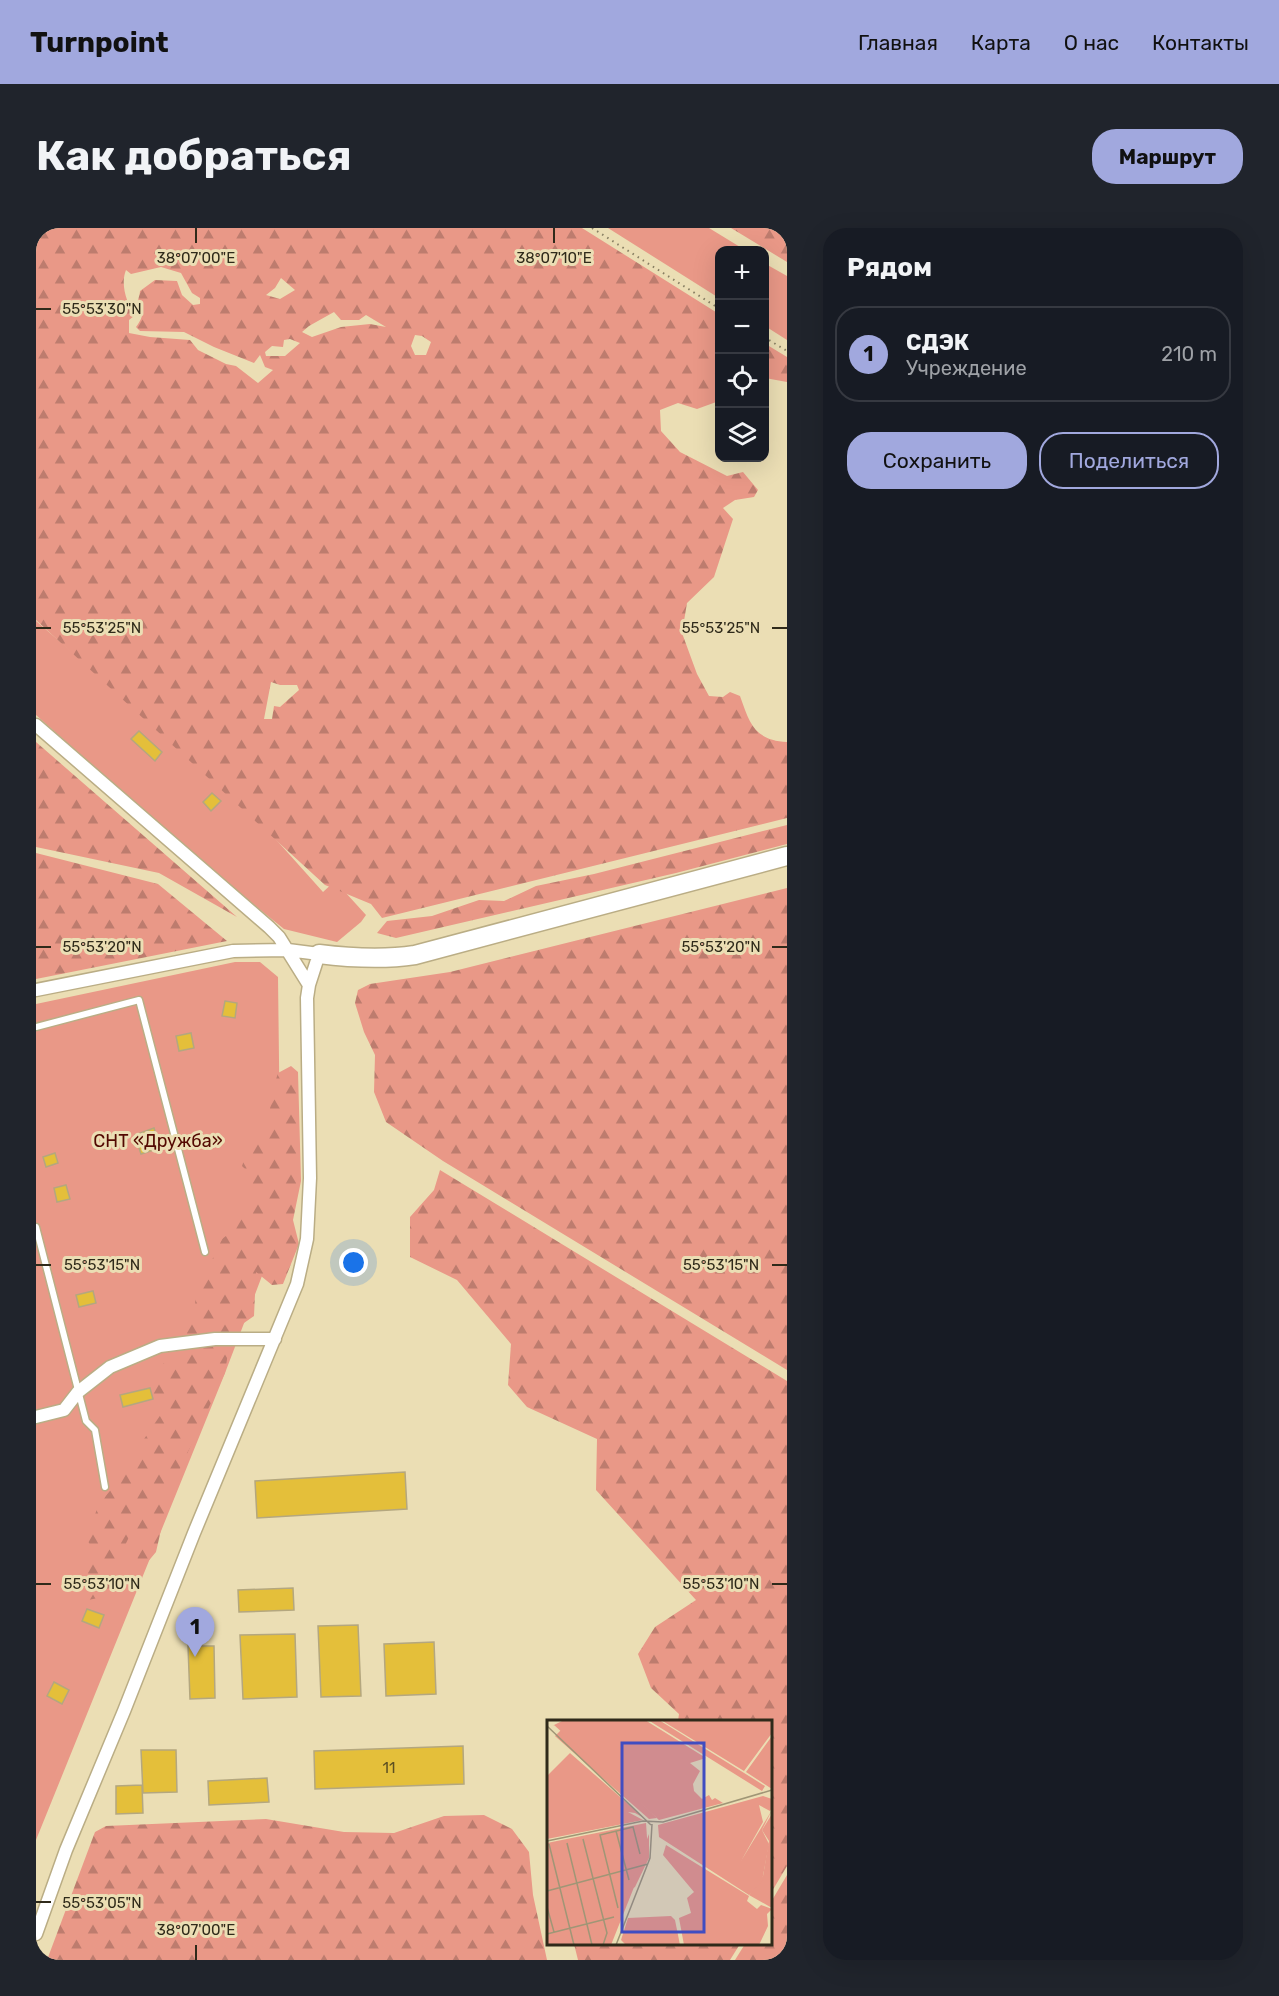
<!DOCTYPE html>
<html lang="ru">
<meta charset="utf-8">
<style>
:root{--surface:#171b24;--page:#20242c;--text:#f1f3f6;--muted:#9ea1a6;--line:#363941;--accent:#a1a8de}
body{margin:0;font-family:Rubik,sans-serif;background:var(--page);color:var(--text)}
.controls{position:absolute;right:18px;top:18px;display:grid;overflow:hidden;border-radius:12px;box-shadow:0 6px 24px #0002}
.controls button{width:54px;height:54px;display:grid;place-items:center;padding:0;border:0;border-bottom:2px solid var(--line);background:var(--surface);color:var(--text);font:30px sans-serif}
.you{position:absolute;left:318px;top:1035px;width:21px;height:21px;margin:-15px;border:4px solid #fff;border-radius:50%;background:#1a73e8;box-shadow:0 0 0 9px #1a73e833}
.badge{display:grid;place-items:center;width:39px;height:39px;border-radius:50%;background:var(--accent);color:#111;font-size:20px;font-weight:700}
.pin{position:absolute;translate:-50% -50px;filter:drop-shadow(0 2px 3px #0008)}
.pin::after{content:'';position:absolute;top:32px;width:21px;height:18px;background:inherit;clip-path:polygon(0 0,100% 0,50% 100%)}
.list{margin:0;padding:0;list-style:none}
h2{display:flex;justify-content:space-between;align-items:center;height:78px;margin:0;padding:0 24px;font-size:26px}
h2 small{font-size:20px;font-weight:400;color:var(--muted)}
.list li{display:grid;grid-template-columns:39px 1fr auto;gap:18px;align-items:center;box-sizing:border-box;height:96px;margin:0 12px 12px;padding:0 12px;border:2px solid var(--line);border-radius:24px}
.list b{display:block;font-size:22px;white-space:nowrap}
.list p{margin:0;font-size:20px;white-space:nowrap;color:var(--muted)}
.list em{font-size:20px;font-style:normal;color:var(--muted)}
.actions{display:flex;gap:12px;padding:18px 24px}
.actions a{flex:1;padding:14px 0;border:2px solid var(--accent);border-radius:24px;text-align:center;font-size:21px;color:var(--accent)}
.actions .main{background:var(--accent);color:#111}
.icon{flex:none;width:33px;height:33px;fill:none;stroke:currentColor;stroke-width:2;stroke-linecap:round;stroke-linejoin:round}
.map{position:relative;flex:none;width:751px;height:1732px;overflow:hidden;border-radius:24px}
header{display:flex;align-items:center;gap:36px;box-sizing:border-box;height:84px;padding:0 30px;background:var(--accent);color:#111}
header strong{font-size:28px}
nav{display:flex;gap:33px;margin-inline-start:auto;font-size:21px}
.intro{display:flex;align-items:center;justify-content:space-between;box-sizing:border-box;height:144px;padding:0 36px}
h1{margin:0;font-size:42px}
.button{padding:15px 27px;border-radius:24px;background:var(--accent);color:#111;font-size:21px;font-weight:700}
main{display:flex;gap:36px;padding:0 36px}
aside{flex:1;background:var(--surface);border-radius:24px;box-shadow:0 6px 24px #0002}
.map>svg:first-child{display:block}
</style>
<header>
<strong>Turnpoint</strong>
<nav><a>Главная</a><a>Карта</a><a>О нас</a><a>Контакты</a></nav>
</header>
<div class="intro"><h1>Как добраться</h1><a class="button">Маршрут</a></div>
<main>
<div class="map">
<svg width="751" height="1732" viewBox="0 0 751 1732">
<defs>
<pattern id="forest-firs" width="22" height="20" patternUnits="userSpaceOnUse" patternTransform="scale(1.5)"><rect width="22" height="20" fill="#e99887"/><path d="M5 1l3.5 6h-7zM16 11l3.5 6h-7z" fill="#bd7c6e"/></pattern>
</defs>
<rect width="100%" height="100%" fill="#ebdeb4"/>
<path fill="#e99887" d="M572 0H673L709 22H684L683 70Z
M728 35 751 48V112L729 98Z
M0 393 191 557 287 664 299 653 330 687 325 694 301 714 248 701 158 628 0 487Z
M199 734H224L242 749 245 998 189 1145 0 1612V776Z"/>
<path fill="url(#forest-firs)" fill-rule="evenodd" d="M0 0H546L683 86V173L661 181 642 175 624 182 625 203 644 224 691 248 707 244 722 262 718 269 699 272 687 280 697 291 678 349 651 375 646 405 661 446 673 468 687 469 694 464 704 468C714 496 718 512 751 514V590L346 690 335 676 289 657 0 392ZM125 39 145 45 156 65 164 70V76L157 77 146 67 141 53 119 52 104 63C104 67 102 70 102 74 103 87 111 84 100 99L104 103 148 104 178 119 218 135 224 127 229 139 237 142 222 155 200 138 190 136 162 122 154 112 114 109 93 105V92L98 88C91 74 84 57 90 42L95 46ZM245 50 259 62 244 71 230 67 239 60ZM298 84 305 92H323L330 87 350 99 334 96 305 99 276 109 266 104 273 98ZM379 107 386 108 395 114 390 127H379L375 118ZM254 111 264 115 249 128H230L229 124 236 118 247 119 248 112ZM235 454 244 457H261L263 462 244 479 238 478 236 491H228Z
M695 0H751V34Z
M728 115 751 129V154L729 150Z
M0 514 201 689 123 645 0 619Z
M751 597V616L640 645 360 710 341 705 351 693 396 688 443 672 468 673 500 658 558 646Z
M0 625 122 656 191 713 0 751Z
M751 660V1142L407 933 350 894 338 864 339 827 328 804 319 775 322 762 334 756 414 744Z
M255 838 262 844 265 953 257 992 263 1016 247 1056 236 1057 220 1044 218 1088 195 1104 189 1145 134 1262 120 1324 110 1336 102 1332 94 1307 79 1338 77 1367 52 1372 46 1360 56 1320 50 1310 63 1276 99 1233 106 1214 132 1176 107 1162C131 1142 135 1109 158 1089L160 1065 186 1011C200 1002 195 995 202 983 204 979 209 976 211 972 219 959 217 948 206 938L216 910 232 894 237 861 242 845Z
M404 942 751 1153V1638L735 1665 734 1494 642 1493 643 1486 615 1460 602 1426 619 1399 660 1372 560 1262 561 1211 491 1179 472 1157 475 1116 421 1052 374 1029V989L398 962Z
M448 1587 476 1601 493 1624 497 1667 511 1732H11L59 1604 70 1598 230 1591 308 1604 358 1605 408 1588Z
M751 1647V1732H699L709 1716H734L735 1674Z
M538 1716H704L694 1732H542Z"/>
<path fill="#e4bf3a" stroke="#b4a77f" stroke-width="1.5" d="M103 503 126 524 119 533 95 511Z
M176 565 185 573 175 583 167 574Z
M189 773 201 775 199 790 186 788Z
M155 805 158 820 143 823 140 808Z
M118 900 124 920 105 926 99 907Z
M19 925 22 935 10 939 7 929Z
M30 957 34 971 21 974 18 960Z
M57 1063 60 1075 43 1079 40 1067Z
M114 1160 117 1171 87 1179 84 1167Z
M369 1244 371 1281 221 1290 219 1253Z
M257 1360 258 1382 203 1384 202 1362Z
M51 1381 68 1387 63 1400 46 1393Z
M322 1397 325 1468 285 1469 282 1398Z
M259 1406 261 1469 207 1471 204 1407Z
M398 1414 400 1466 350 1468 348 1416Z
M152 1418H178L179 1470 154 1471Z
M18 1454 33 1462 26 1476 11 1468Z
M427 1518 428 1556 279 1561 278 1523Z
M105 1522H140L141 1564 107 1565Z
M231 1550 233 1574 173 1577 172 1553Z
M106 1557 107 1585 80 1586V1558Z"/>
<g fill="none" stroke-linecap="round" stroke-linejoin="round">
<g stroke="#baad85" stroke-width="9">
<path id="lane" d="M0 799 103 772 169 1024
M0 999 50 1193 59 1202 69 1259"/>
</g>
<g stroke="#baad85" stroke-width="15">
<path id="street" d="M0 497 233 699 243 709 273 757
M0 762 197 723 252 722 283 726 273 757 271 770 274 950 271 1011 261 1056 158 1305 88 1483 30 1622 0 1706
M0 1189 28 1182 42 1164 74 1139 124 1118 179 1111H239"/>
</g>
<g stroke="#baad85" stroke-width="21">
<path id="secondary" d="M283 726C315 730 346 732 379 727L751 628"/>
</g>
<path stroke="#877e62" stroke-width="2" stroke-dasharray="1.5 4.5" stroke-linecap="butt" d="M556 0 684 81
M728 109 751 123"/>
<use href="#lane" stroke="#fff" stroke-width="6"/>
<use href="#street" stroke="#fff" stroke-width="12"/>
<use href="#secondary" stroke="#fff" stroke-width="18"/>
</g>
<path fill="none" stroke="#2f2a1a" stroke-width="2" d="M160 0V15M518 0V15M0 81H15M0 400H15M736 400H751M0 719H15M736 719H751M0 1037H15M736 1037H751M0 1356H15M736 1356H751M0 1674H15M160 1717V1732"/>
<g text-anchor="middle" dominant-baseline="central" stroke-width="6" stroke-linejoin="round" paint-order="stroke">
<g font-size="15" fill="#5c4f22">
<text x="353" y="1540">11</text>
</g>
<g font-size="18" fill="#530800" stroke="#ebdeb4">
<text x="122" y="913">СНТ «Дружба»</text>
</g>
</g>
<g transform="translate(511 1492)">
<rect width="225" height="225" fill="#ebdeb4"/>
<path d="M101 0H112L218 66 215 71ZM14 10 30 22 110 98 102 99 26 32 8 16ZM225 94V188L202 175 216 156 222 121 215 110ZM99 103 101 132 64 225H0V123Z" fill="#e99887"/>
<path d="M17 0H98L159 38 143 43 153 51 146 64 147 71 155 79 162 75 165 80 168 78 176 83 112 100 7 5 3 7ZM114 0H225V13L197 51ZM225 16V69L199 52ZM23 33 97 98 88 93 81 92 96 100 0 119V56ZM216 76 225 79V88L223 91 212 85 216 102 194 141 225 90 215 110 222 124 215 161 202 175 112 117 111 105ZM102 114V138L88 167 80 172ZM119 125 202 176 200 181 210 189 214 185 225 189 220 194 221 206 212 225H137L132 198 144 193 140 178 147 172 116 135ZM124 196 128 200 133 225H79L74 220 81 198Z" fill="#e99887"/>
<path fill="none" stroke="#a09676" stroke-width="1.5" d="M0 6 104 105M69 111 82 160M36 119 60 213 56 225M0 121 96 101 116 102 225 70M20 123 45 225M2 124 27 225M0 171 101 144M0 187 7 212M71 188 53 115 86 107 93 134M0 214 67 197M69 225 103 138 105 104"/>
<path fill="#404dc1" fill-opacity="0.15" stroke="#404dc1" stroke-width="3" d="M75 23H157V212H75Z"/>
<rect width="225" height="225" fill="none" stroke="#2f2a1a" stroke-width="3"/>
</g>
<g font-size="15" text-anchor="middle" fill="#2f2a1a" stroke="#ebdeb4" stroke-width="6" stroke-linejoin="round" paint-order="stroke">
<text x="160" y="35">38°07'00"E</text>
<text x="518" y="35">38°07'10"E</text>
<text x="66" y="86">55°53'30"N</text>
<text x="66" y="405">55°53'25"N</text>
<text x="685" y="405">55°53'25"N</text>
<text x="66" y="724">55°53'20"N</text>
<text x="685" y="724">55°53'20"N</text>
<text x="66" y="1042">55°53'15"N</text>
<text x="685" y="1042">55°53'15"N</text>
<text x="66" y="1361">55°53'10"N</text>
<text x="685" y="1361">55°53'10"N</text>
<text x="66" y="1680">55°53'05"N</text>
<text x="160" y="1707">38°07'00"E</text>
</g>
</svg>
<div class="controls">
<button>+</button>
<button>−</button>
<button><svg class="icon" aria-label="locate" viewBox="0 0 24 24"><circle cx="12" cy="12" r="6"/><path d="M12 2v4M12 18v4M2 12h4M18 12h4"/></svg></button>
<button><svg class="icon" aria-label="layers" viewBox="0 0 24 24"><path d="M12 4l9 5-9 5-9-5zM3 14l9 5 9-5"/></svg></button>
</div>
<div class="you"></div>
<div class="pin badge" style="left:159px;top:1429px">1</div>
</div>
<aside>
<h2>Рядом<small></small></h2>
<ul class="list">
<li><span class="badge">1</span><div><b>СДЭК</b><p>Учреждение</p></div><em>210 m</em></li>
</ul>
<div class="actions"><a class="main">Сохранить</a><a>Поделиться</a></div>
</aside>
</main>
